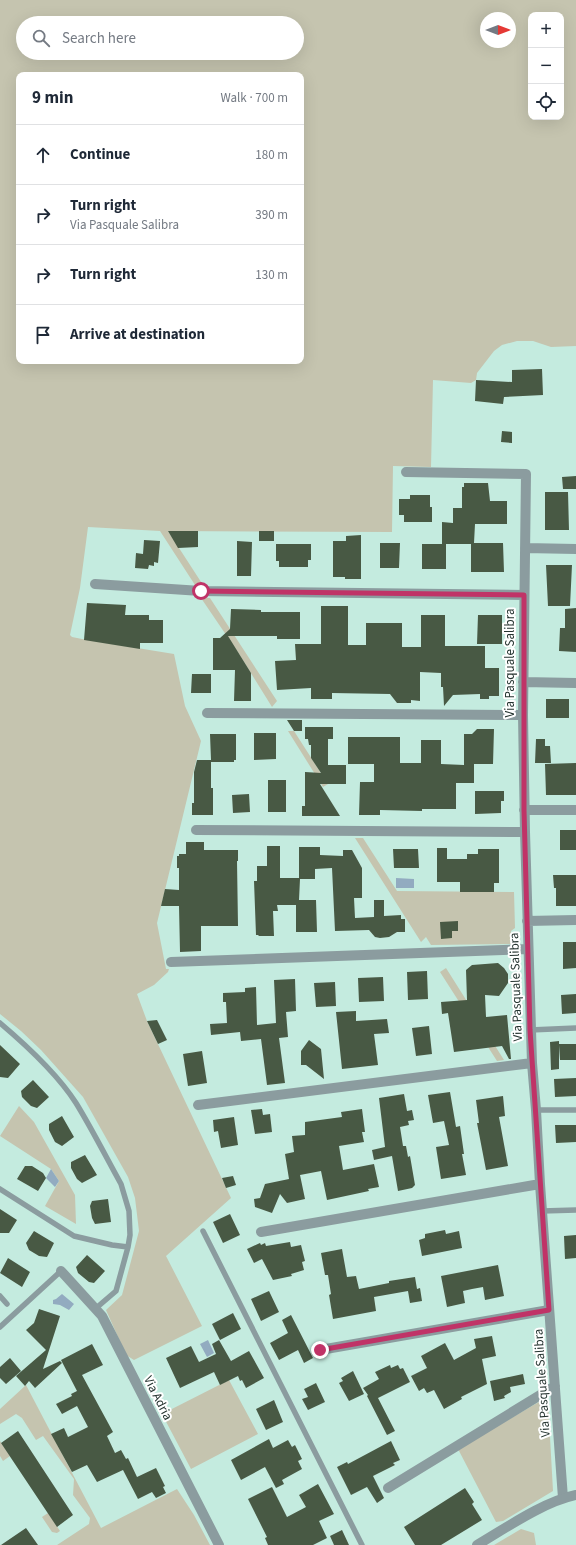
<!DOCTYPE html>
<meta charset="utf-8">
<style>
:root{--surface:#fff;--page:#f6f6f7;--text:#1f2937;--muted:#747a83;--line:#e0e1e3}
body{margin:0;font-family:"Source Sans 3",sans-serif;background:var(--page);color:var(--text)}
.controls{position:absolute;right:12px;top:12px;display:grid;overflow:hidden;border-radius:8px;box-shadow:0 4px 16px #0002}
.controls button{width:36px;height:36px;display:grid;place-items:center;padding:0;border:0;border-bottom:1px solid var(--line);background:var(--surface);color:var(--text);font:20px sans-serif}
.compass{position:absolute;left:480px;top:12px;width:36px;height:36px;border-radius:50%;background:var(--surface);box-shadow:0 4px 16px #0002;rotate:90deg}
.stop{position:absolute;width:12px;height:12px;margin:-9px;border:3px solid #c03367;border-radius:50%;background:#fff}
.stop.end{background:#c03367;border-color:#fff;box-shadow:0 1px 4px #0008}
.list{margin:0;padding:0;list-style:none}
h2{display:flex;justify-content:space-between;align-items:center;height:52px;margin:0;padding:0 16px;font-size:17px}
h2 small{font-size:13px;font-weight:400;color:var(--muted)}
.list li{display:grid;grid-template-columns:26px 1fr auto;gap:12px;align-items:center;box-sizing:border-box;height:60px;padding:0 16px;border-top:1px solid var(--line)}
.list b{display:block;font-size:15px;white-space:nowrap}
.list p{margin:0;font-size:13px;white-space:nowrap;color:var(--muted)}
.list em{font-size:13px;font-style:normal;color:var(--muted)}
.icon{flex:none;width:22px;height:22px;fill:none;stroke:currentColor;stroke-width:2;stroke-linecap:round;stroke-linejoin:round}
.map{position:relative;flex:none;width:576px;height:1545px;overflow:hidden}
.search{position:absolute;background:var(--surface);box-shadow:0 4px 16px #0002;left:16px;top:16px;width:288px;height:44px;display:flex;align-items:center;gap:10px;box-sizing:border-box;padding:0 14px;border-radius:22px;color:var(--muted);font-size:15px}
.panel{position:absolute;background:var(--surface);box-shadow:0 4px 16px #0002;left:16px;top:72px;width:288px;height:292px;border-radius:8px}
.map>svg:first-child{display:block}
</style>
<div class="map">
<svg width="576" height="1545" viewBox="0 0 576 1545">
<rect width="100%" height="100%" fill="#c4ebdf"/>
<path fill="#c5c4af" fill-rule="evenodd" d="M0 0H576V346L551 347 533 341H517L502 345 494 351 477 373 476 380 471 383 433 380 431 467 393 466 392 532 168 531 203 585H195L160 531 88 527 80 588 70 635 72 637 82 639 174 654 185 706 201 741 157 923 166 969H169L168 972 154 985 137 994 147 1021 231 1198 166 1256 202 1326 134 1360 126 1355 106 1310 122 1295 139 1231 135 1198 128 1177 83 1097 41 1050 21 1031 0 1014ZM531 15H561V117H531ZM486 18H510V42H486ZM23 23H297V53H23ZM19 75H301V361H19Z
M201 598H210L277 701 272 707 239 654Z
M288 731H294L328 784 323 787Z
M355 838H363L397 891 514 892 515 928 511 931V936L515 938V944L431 945 426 937 421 942Z
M446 968 504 1060 497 1061 440 972Z
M19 1106 34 1122 75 1195 76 1224 45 1206 59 1181 51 1169 0 1136Z
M229 1380 258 1434 191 1469 162 1414Z
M26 1385 101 1528 177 1489 194 1515 210 1545H57L89 1524 90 1518 73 1495 74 1479 43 1436 36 1440 22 1418 16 1414 0 1424V1409Z
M544 1399 548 1401 553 1491 503 1521 496 1522 458 1449Z
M0 1441 10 1456 3 1461 0 1456Z
M48 1513 60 1531 57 1533 52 1532 42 1517Z
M521 1529 534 1533 536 1545H494Z"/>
<path fill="#92abc0" d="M396 878 414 879V888H396Z
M51 1169 59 1181 55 1187 46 1178Z
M62 1294 74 1304 69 1310 60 1305 53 1304V1300L56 1299Z
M208 1340 214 1353 207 1357 200 1344Z"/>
<path fill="#485944" d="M542 369 543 395 504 397 503 404 475 401 476 380 512 382V370Z
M502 431 512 432V443L501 442Z
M576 476V489H563L562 477Z
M464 483H488L490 501H507V524H475L474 543H503L504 572H471V544H442V522L453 523V508H462V487H464Z
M545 492H568L569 530H545Z
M410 495H430V507H432V522H404V515H399V499H410Z
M168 531H198V547L178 548Z
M259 531H274V541H259Z
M361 535V579H345V577H333V541H346V536Z
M144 540 160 541 158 563 154 562V566L149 565 148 569 135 568 136 553 143 554Z
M237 541 252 542 251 576H237Z
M380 543H400L399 568H380Z
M276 544H311V560H308V567H279V561H276Z
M422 544H446V569H422Z
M546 565H572L570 606H548Z
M87 603 126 605 125 615H149V620H163V643H140V649L84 640Z
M321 606H348V645H366V623H402V647H421V615H445V646H485V668H499V696H489V699H480V694L453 695 444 706 443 687H441V673L420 672V701L411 700V703H397L390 694 332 693V699H311V688L277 690 275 661 296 660 295 644H321Z
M576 608V652L559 651 560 628H565V609Z
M231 609 261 610V612H300V639H277V636H228L251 673V701H234L235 670H213V638H220L230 629Z
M478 615H502V644H477Z
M192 674H211V693H191Z
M546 699H569V718H546Z
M287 720H302V731H294Z
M305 727H333V739H328V765H346V784H320L340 816H302V806H305V772L321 773 311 758V745H309L308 739H305Z
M477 729H494L493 764H474V783H456V809H422V811L380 810V815H359L360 782H374V764H348V737H400V763H421V740H441V764L464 765V734H472Z
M254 733H276V759L254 760Z
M210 734H236V760H234V762H211V760V788H213V815H192V803H194V772L197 760H211Z
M536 739H545V746H550L551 763H535Z
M576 763V795H546L545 764Z
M268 780H286V812H268Z
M475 791H504V801H501V813L475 814Z
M249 794 250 812 233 813 232 795Z
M560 830H576V850H560Z
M186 842H204V850H238V861H237L238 926H201V951L180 952 179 906H161L165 889 179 890V868H177V856H179V854H186Z
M267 846H280V878H299V847H320V855L343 856V850H352L362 868V898H354L355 918 374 917V900H384V916L401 915V919H405V932H397L389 937 380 938 375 937 369 930 335 931 332 868 315 869V879H300L299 900H316L317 932H296V905H277L278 911H273L274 936H259L258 935H256L254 881H257V866H267Z
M437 848H447V859H467V854H478V849H499V883H494V892H460V882H437Z
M393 849H418L419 868H394Z
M553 875H576V906H556V888H554Z
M458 921V931H452V938L441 939 440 922Z
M563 942H576V968L563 969Z
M498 963 504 968 508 974V983L499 996 485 995 486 1017 507 1015 511 1059H509L502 1046 454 1052 448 1013 442 1014 441 1002 467 1000 466 970 472 965Z
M427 971 428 999 408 1000 407 972Z
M383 977 384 1001 359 1002 358 978Z
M295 979 296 1011 286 1012 288 1037 279 1038 285 1083 267 1085 261 1039 241 1041 240 1032 211 1035 210 1024 227 1023 226 1002H223V993L245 992V988L256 987 257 1025 276 1023 274 980Z
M335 982 336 1006 316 1007 314 983Z
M576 994V1013L562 1014 561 995Z
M356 1011V1021L387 1019 389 1033 374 1034 378 1065 342 1069 336 1012Z
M157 1020 167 1040 158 1044 147 1021Z
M429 1026 432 1054 416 1056 412 1028Z
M309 1040 321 1049 324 1079 306 1065H301V1051Z
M559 1041V1044H576V1060H560L559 1045V1069L551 1070 550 1042Z
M0 1045 20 1064 8 1078 0 1077Z
M202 1051 207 1083 188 1086 183 1054Z
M576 1078V1096L555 1097 554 1079Z
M33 1080 49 1097 37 1108 31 1106 22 1097 21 1091Z
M450 1092 456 1127 460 1126 464 1154H462L466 1175 441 1179 436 1147 449 1145 444 1121 433 1123 428 1095Z
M404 1094 407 1111 412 1110 414 1120 408 1121 409 1125 400 1127 403 1146H406L408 1157 410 1156 415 1185 412 1188 398 1191 392 1156 374 1160 372 1150 385 1147 379 1098Z
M503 1096 505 1116 499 1117 508 1166 486 1170 477 1123H479L476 1100Z
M262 1109 263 1115 270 1114 272 1132 255 1134 251 1110Z
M362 1109 365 1132H362L364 1142 339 1146 343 1170 374 1164 379 1187 368 1189 369 1191 327 1200 321 1171 300 1175 305 1199 287 1203 280 1194 272 1213 255 1207 254 1199 260 1198 265 1184 289 1179 285 1154 294 1152 292 1136 305 1135V1122L342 1117 341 1112Z
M62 1116 74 1137 62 1146 55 1142 49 1130V1124Z
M234 1117 238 1145 221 1148 218 1131 214 1132 213 1120Z
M555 1125H576V1142L556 1143Z
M85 1155 97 1175 82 1183 77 1179 71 1168V1162Z
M25 1166H32L43 1173 46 1178 38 1191 17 1179Z
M233 1176 236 1185 226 1188 222 1178Z
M108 1199 111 1222 95 1224 92 1218 90 1206 92 1201Z
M0 1209 17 1220 9 1233H0Z
M230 1214 240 1235 223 1243 213 1222Z
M445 1230 446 1234 459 1231 462 1248 422 1256 419 1240 425 1238V1234Z
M34 1231 54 1243 47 1257 39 1256 29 1250 26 1243Z
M576 1235V1258L565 1259 564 1236Z
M290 1242 291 1247 301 1245 305 1261 302 1262 304 1270 291 1274 292 1276 273 1280 262 1259 254 1263 247 1249 260 1243 261 1245 265 1243 266 1246Z
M342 1249 347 1277 356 1276 359 1289 389 1283V1281L415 1277 417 1289 420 1288 422 1301 410 1303 408 1291 374 1297 376 1311 333 1319 329 1295 331 1294 328 1275H325L321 1253Z
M87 1255 105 1271 94 1283 89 1282 78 1273 76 1267Z
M8 1258 30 1272 22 1287 0 1273Z
M498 1265 504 1296 485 1300 483 1287 472 1289 463 1291 465 1303 447 1307 441 1276Z
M269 1291 279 1312 261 1321 251 1299Z
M39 1309 60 1316 43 1369 60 1361 62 1363 35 1388 29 1381 25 1386 16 1376 46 1350 26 1330 34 1323Z
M233 1313 241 1329 220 1340 212 1324Z
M291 1315 313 1358 304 1363 298 1350 279 1360 270 1343 288 1333 282 1320Z
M492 1336 496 1356 482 1359 487 1384 461 1397 462 1399 444 1409 434 1390 427 1393 424 1388 419 1391 411 1376 427 1368 421 1356 445 1343 454 1360 476 1348 474 1339Z
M219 1340 231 1361 249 1351 264 1378 246 1388 242 1380 240 1381 238 1376 220 1385 214 1372 180 1388 166 1358 191 1346 199 1362 216 1354 212 1344Z
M92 1344 103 1365 82 1375 113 1432 107 1436 115 1453 121 1450 126 1459 128 1458 137 1477 156 1468 165 1486 163 1487 166 1493 156 1498 152 1492 138 1499 123 1470 97 1482 87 1465 72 1472 51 1434 64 1428 68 1437 88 1427 77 1406 62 1414 56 1404 72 1396 71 1394 77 1391 61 1360Z
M10 1358 21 1371 6 1384 0 1378V1367Z
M390 1365 391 1368 398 1365 400 1369 403 1368 410 1382 378 1398 395 1431 387 1435 367 1396 368 1395 363 1388 379 1379 375 1372Z
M353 1371 364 1394 349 1401 339 1383 343 1381 341 1378Z
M523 1374 525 1384 510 1387 511 1392 504 1396 505 1398 494 1401 490 1381Z
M316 1383 325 1402 308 1410 302 1399 308 1397 304 1389Z
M274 1400 283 1422 266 1430 256 1409Z
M18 1431 73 1515 57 1527 1 1443Z
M269 1439 273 1448 288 1440 292 1447 295 1445 302 1459 298 1461 302 1469 282 1480 284 1484 276 1488 265 1467 241 1480 231 1460Z
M391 1441 400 1460 393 1463 395 1465 373 1476 384 1498 377 1503 367 1487 351 1495 337 1467 347 1462 348 1464Z
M318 1484 334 1514 319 1521 327 1538 313 1545H268L265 1538 267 1537 248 1499 272 1487 287 1517 306 1507 299 1495Z
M465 1488 474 1502 472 1504 482 1520 441 1545H415L404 1527Z
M26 1528 38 1545H1Z
M342 1530 349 1545H334L330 1536Z"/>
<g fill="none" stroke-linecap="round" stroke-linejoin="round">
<path stroke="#8b9c9f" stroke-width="5.5" d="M0 1023C26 1045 58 1075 76 1103 92 1129 106 1157 121 1184L129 1211 130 1235 128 1247 116 1291 95 1309
M530 1030 576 1028
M536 1110H576
M0 1189 74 1236 112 1245 128 1247
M542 1211 576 1210
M203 1231 362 1545
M0 1296 7 1304
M0 1327 61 1271"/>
<path stroke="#8b9c9f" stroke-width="10" d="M406 472 526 474 523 715 525 832 532 1063 536 1110 540 1184 563 1498
M525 548 576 549
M95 584 201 591 524 595
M523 682 576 683
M207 713 523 715
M524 810H576
M196 830 525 832
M527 921 576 920
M171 962 528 949
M198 1105 532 1063
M261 1232 540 1184
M61 1271 102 1316 219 1545
M320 1350 549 1310
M388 1488 555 1386"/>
<path stroke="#8b9c9f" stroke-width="10" d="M477 1545C506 1528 543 1502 576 1495"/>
</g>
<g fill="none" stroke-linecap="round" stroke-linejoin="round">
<path stroke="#c03367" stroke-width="5" d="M201 591 524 595V810L530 1030 549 1310 320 1350"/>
</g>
<g text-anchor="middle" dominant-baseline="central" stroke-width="4" stroke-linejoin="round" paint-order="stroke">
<g font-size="13" fill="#24332f" stroke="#fff">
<text transform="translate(510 663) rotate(-90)">Via Pasquale Salibra</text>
<text transform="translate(516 987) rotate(-92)">Via Pasquale Salibra</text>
<text transform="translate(542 1383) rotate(-94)">Via Pasquale Salibra</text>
<text transform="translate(158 1398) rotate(63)">Via Adria</text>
</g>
</g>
</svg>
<div class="controls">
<button>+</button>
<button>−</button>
<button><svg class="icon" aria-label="locate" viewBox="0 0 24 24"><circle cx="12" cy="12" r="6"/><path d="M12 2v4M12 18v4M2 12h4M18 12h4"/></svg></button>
</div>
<svg class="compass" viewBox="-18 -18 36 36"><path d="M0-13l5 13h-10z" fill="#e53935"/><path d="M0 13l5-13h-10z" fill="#747a83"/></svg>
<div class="stop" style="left:201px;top:591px"></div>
<div class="stop end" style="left:320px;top:1350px"></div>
<div class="search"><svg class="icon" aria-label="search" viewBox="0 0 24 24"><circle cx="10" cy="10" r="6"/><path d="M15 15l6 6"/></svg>Search here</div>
<section class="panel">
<h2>9 min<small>Walk · 700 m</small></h2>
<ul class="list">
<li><svg class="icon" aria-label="ahead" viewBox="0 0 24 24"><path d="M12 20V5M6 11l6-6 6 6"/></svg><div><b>Continue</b></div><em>180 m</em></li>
<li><svg class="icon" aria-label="right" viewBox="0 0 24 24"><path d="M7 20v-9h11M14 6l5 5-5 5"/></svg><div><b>Turn right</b><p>Via Pasquale Salibra</p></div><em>390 m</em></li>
<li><svg class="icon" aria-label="right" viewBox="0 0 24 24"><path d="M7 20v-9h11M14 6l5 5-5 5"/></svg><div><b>Turn right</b></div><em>130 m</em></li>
<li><svg class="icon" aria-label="arrive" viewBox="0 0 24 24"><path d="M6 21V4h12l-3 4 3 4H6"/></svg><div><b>Arrive at destination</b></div></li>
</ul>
</section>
</div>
